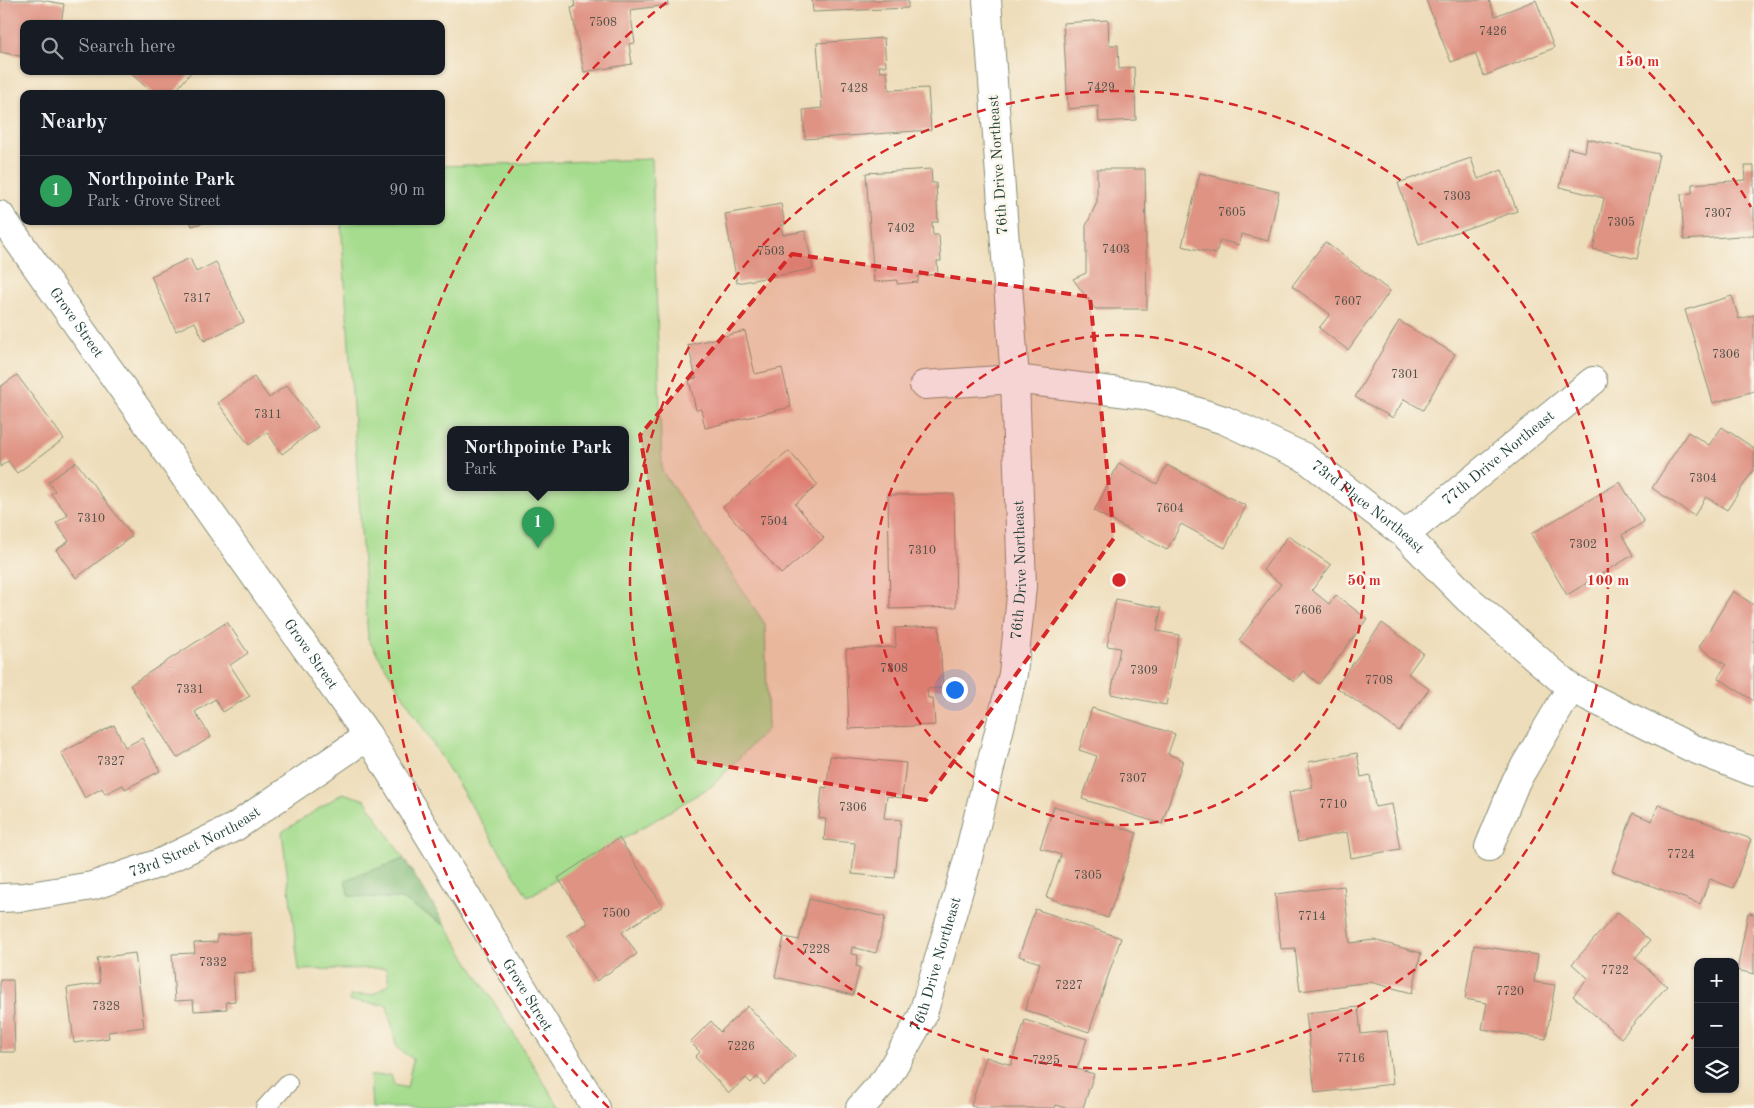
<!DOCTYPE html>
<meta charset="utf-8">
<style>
:root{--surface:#171b24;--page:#20242c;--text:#f1f3f6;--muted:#9ea1a6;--line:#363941;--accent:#b45309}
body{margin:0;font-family:"Old Standard TT",serif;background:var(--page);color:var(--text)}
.controls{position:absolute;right:15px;bottom:15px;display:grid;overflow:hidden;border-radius:10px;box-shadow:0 1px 4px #0004}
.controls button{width:45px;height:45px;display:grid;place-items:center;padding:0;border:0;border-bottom:1px solid var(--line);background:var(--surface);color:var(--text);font:25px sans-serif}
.you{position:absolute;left:954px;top:689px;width:18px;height:18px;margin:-12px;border:4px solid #fff;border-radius:50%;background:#1a73e8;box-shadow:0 0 0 8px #1a73e833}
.badge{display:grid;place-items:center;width:32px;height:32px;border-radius:50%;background:var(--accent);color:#fff;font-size:16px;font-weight:700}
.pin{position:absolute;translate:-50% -41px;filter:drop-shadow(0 1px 2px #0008)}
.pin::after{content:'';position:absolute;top:26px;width:18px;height:15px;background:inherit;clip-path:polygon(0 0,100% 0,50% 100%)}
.popup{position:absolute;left:447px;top:426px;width:182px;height:65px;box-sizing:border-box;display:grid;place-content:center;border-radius:10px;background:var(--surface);filter:drop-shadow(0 1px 4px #0005);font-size:16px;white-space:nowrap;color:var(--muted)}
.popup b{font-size:19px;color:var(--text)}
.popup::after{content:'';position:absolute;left:50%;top:100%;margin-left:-10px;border:10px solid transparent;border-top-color:var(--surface)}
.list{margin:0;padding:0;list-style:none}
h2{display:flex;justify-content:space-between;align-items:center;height:65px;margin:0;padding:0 20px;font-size:21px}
h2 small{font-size:16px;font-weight:400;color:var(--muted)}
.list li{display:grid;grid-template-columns:32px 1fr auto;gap:15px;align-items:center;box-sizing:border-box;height:70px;padding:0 20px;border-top:1px solid var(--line)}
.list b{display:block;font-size:19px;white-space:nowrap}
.list p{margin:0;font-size:16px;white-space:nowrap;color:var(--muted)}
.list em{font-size:16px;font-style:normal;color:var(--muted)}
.icon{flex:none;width:28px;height:28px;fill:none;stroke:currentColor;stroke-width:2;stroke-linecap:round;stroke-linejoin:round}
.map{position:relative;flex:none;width:1754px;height:1108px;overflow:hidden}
.search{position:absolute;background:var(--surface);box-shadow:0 1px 4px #0004;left:20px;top:20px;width:425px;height:55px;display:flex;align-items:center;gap:12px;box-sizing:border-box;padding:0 18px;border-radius:10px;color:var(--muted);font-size:19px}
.panel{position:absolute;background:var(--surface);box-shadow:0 1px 4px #0004;left:20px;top:90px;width:425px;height:135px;border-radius:10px}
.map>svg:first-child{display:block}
</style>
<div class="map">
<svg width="1754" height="1108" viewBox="0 0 1754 1108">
<rect width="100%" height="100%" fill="#fbf7ec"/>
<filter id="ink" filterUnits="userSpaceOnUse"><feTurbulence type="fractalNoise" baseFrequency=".02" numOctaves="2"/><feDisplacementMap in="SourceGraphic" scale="10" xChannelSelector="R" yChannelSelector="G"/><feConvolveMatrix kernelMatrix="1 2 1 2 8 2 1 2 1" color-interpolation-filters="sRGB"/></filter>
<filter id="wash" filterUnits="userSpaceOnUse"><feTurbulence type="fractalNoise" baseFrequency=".0096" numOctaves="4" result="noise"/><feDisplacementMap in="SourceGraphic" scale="20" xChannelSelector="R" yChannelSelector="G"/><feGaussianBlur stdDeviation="1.12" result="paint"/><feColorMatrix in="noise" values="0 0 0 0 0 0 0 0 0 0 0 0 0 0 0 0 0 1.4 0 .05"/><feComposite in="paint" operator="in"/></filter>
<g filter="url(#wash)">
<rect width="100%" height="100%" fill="#eeddba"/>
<path fill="#a5dc8d" stroke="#628c60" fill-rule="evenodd" d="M652 159 662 471 765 624 768 728 713 785 528 897 368 639 341 221H441V166ZM450 429H626V487H450Z
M343 793 365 800 404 859 346 880 349 896 402 899 446 926 560 1108H372L370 1076 391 1075 394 1085 407 1088 413 1059 397 1048 387 1005 350 1001V996L374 994 389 984 386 968 299 970 282 832Z"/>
<path fill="#84bc78" stroke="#527c56" d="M404 859 446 926 402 899 349 896 345 880Z"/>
<g id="blocks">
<path fill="#df9383" d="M0 0H41L64 4 61 24H24V57L0 52Z
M574 0H667L668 5 630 10 635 43 629 44 632 64 584 72 571 8 575 7Z
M812 0H908V8L813 12Z
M1426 0H1489L1495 16 1536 0 1554 48 1484 76 1475 53 1451 62Z
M1108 20 1109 45H1118L1119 69 1134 67 1136 120 1099 122 1098 106 1068 109 1063 23Z
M884 38 886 66H879L880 72 887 71 889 90 928 88 931 130 805 139 803 110 822 108 817 43Z
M128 71H192L173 94H154Z
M1587 139 1659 154 1637 259 1593 249 1604 198 1560 187 1568 148 1585 152Z
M1471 158 1478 179 1502 170 1517 211 1419 245 1398 183Z
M1745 166H1754V235L1684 240 1681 194 1692 193V184L1746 180Z
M931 169 932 183H936L938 222H932L933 235H939L941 261H937L938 274 918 276V282L897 284V280L874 282 866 173Z
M1097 169H1145L1147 309H1095L1073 279 1086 273V226L1097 202Z
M1200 173 1279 192 1268 241 1241 234 1239 245 1220 240 1216 254 1182 246Z
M781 204 785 225H781L783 235 805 231 813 269 737 283 725 214Z
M190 221H205L206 222 192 226Z
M1325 242 1390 291 1348 350 1319 328 1330 314 1292 286Z
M190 258 196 272 216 262 244 322 204 341 195 322 176 331 151 276Z
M1732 296 1739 319 1754 315V391L1713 403 1685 310Z
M1399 321 1455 354 1423 410 1404 399 1393 418 1355 397Z
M745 331 755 374 782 368 791 407 705 428 701 409 696 410 689 380 696 378 688 345Z
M17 375 64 439 17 473 8 461 0 467V387Z
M254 377 269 398 287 385 318 427 282 454 267 432 249 445 218 403Z
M1722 427 1754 448V469L1727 510 1706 497 1694 516 1652 488 1688 432 1709 445Z
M789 451 818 485 795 504 824 538 781 574 723 507Z
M76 462 132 536 76 578 56 550 69 541 56 523 68 515 51 494 55 491 48 482Z
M1119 463 1157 484 1167 465 1246 506 1225 548 1181 524 1167 550 1094 511Z
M1620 482 1644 522 1622 535 1633 555 1567 595 1531 534Z
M954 494 956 607 890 609 888 495Z
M1288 536 1331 565 1312 590 1329 604 1336 595 1367 619 1319 684 1303 671 1294 682 1239 640 1281 584 1263 570Z
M1733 591 1754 605V701L1718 678 1726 665 1699 647Z
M1116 599 1161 608 1157 631 1179 635 1166 705 1111 694 1120 648 1107 646Z
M227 622 248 653 230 665 250 696 223 712 215 699 195 712 211 737 177 758 130 685Z
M1382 623 1423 653 1408 674 1429 689 1399 731 1336 687Z
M939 626 943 688 927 689 928 698H933L935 725 849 729 846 649 896 647 895 628Z
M1092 708 1175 734 1168 754 1183 760 1162 824 1082 799 1097 756 1079 750Z
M114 725 125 747 142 738 160 771 125 789 123 785 105 794 102 788 85 798 61 753Z
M1357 753 1361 777 1370 775 1375 807 1392 804 1400 849 1351 858 1347 832 1298 842 1289 792 1313 787 1308 762Z
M830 756 906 763 902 798 887 796 884 818 901 820 895 878 852 874 855 843 824 840 826 819 819 818 822 787 827 788Z
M1658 805 1751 839 1733 888 1710 879 1700 904 1612 871 1633 813 1652 821Z
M1054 806 1137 833 1108 918 1046 897 1061 855 1040 848Z
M619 838 663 906 622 932 637 954 596 981 567 936 588 923 558 878Z
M1344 886 1350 943 1374 940 1421 953 1412 993 1370 982 1300 991 1295 948 1281 949 1275 894Z
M809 899 885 917 876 953 852 947 851 954 858 955 856 966 860 967 853 995 775 977 784 937 799 940Z
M1035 909 1121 938 1089 1032 1025 1010 1040 963 1019 956Z
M1618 912 1650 941 1635 958 1667 986 1621 1038 1573 996 1588 978 1572 964Z
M1748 913 1754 914V974L1737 970Z
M251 933 253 972 233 973 235 1001 226 1002 227 1009 194 1011 193 1000 175 1001 172 954 195 953 194 943 217 942V935Z
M1474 945 1538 955 1534 982 1555 985 1546 1039 1482 1029 1487 1003 1465 999Z
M135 953 144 1027 108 1032 109 1038 74 1043 67 988 100 983 97 958Z
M0 980H13L15 1052H0Z
M748 1006 795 1056 764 1085 757 1077 751 1083 746 1078 729 1093 695 1057 700 1052 690 1042 711 1021 720 1032Z
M1358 1007 1361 1034 1387 1031 1393 1084 1315 1093 1306 1013Z
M1025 1020 1087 1039 1077 1069 1094 1074 1083 1108H1065L1056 1105 1055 1108H978L971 1106 986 1057 1011 1065Z"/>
</g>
</g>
<g filter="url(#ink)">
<use href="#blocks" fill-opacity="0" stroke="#868d77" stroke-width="1"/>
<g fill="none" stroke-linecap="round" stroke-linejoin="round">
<g stroke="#868d77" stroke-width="20">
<path id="lane" d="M265 1108 288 1083"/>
</g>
<g stroke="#868d77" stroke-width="30">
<g id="street">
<path id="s1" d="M924 385 1015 379 1144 395 1224 420 1304 457 1405 535 1468 599 1571 688 1692 748 1754 772"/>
<path id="s2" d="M1405 535 1593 381"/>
<path d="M1489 847 1516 781 1571 688"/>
<path id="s3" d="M0 898 24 897 92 886 160 863 235 827 368 736"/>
<path id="s4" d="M860 1108 886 1079 922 1017 966 866 1013 674 1022 586 1015 379 987 0"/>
</g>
</g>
<g stroke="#868d77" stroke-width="30">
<g id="secondary">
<path id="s5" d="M0 215 368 736 596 1108"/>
</g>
</g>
<use href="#lane" stroke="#fff" stroke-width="18"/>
<use href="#street" stroke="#fff" stroke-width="28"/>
<use href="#secondary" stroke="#fff" stroke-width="28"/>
</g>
</g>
<path fill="#d62828" fill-opacity="0.2" stroke="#d62828" stroke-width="4" stroke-dasharray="10 6" stroke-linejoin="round" d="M792 254 1090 297 1114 538 926 800 694 761 640 435Z"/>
<g fill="none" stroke="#d62828" stroke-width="2.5" stroke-dasharray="9 6">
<circle cx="1119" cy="580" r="245"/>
<circle cx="1119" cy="580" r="489"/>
<path d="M1697 1032A734 734 0 0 1 1629 1108M609 1108A734 734 0 0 1 667 2M1571 2A734 734 0 0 1 1751 207"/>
</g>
<g text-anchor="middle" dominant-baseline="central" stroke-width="5" stroke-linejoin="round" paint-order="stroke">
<g font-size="12" fill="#4f5248">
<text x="603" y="23">7508</text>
<text x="1493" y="32">7426</text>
<text x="1101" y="88">7429</text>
<text x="854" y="89">7428</text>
<text x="1457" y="197">7303</text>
<text x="1232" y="213">7605</text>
<text x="1718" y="214">7307</text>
<text x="1621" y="223">7305</text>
<text x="901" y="229">7402</text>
<text x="1116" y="250">7403</text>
<text x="771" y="252">7503</text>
<text x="197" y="299">7317</text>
<text x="1348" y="302">7607</text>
<text x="1726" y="355">7306</text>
<text x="1405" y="375">7301</text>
<text x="268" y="415">7311</text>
<text x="1703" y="479">7304</text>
<text x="1170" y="509">7604</text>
<text x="91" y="519">7310</text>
<text x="774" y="522">7504</text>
<text x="1583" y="545">7302</text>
<text x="922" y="551">7310</text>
<text x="1308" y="611">7606</text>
<text x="894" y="669">7308</text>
<text x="1144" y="671">7309</text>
<text x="1379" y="681">7708</text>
<text x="190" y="690">7331</text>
<text x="111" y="762">7327</text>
<text x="1133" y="779">7307</text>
<text x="1333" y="805">7710</text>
<text x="853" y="808">7306</text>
<text x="1681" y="855">7724</text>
<text x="1088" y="876">7305</text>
<text x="616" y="914">7500</text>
<text x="1312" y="917">7714</text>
<text x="816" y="950">7228</text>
<text x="213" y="963">7332</text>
<text x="1615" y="971">7722</text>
<text x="1069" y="986">7227</text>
<text x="1510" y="992">7720</text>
<text x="106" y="1007">7328</text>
<text x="741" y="1047">7226</text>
<text x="1351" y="1059">7716</text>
<text x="1046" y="1061">7225</text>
</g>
<g font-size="15" fill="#1f3d34" stroke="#fbf7ec">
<text transform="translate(999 165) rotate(-94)">76th Drive Northeast</text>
<text stroke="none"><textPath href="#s5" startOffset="132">Grove Street</textPath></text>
<text stroke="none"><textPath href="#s2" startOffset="121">77th Drive Northeast</textPath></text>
<text stroke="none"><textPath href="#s1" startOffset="474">73rd Place Northeast</textPath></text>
<text stroke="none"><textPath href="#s4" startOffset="570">76th Drive Northeast</textPath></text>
<text stroke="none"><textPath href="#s5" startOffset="538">Grove Street</textPath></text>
<text stroke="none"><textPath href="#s3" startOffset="205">73rd Street Northeast</textPath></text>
<text stroke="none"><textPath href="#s4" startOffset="165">76th Drive Northeast</textPath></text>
<text stroke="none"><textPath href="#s5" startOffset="942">Grove Street</textPath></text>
</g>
</g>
<circle cx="1119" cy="580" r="8" fill="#d62828" stroke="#fbf7ec" stroke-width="2.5"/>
<g font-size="15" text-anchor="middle" font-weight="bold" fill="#d62828" stroke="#fbf7ec" stroke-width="5" stroke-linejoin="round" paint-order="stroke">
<text x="1638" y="66">150 m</text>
<text x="1364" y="585">50 m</text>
<text x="1608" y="585">100 m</text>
</g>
</svg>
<div class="controls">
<button>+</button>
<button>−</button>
<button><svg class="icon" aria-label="layers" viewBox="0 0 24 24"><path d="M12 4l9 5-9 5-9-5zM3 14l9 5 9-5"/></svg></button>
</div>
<div class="you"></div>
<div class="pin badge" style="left:538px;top:548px;background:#2e9e5b">1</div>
<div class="popup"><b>Northpointe Park</b>Park</div>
<div class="search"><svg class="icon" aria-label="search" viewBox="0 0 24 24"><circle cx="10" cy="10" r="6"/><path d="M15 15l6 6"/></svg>Search here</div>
<section class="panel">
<h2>Nearby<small></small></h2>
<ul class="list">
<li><span class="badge" style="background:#2e9e5b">1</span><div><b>Northpointe Park</b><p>Park · Grove Street</p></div><em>90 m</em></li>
</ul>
</section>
</div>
